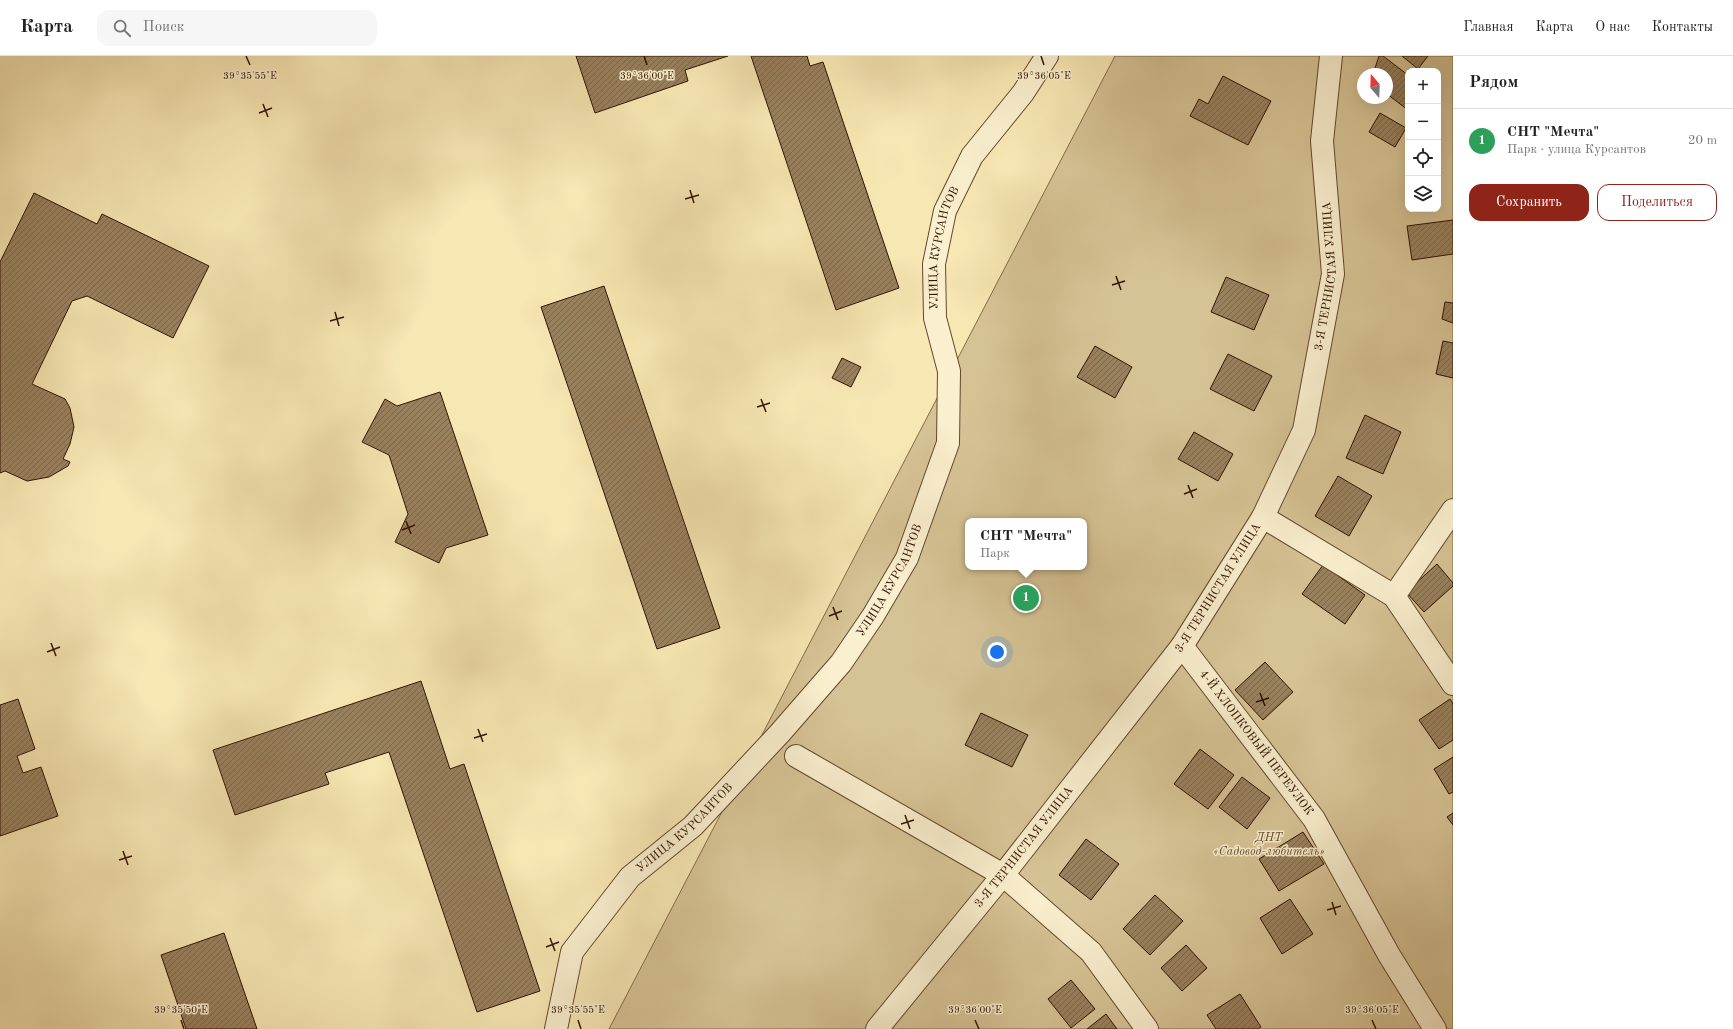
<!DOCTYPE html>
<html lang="ru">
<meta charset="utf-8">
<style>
:root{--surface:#fff;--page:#f6f6f6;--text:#222;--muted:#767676;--line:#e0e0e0;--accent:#8f2418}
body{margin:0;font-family:"Old Standard TT",serif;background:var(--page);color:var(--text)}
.controls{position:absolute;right:12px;top:12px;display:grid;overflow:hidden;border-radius:8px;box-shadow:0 4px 16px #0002}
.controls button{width:36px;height:36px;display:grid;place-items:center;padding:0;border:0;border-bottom:1px solid var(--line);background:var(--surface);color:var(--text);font:20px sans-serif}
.compass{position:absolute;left:1357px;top:12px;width:36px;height:36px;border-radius:50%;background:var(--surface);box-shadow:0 4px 16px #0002;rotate:341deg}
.you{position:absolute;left:997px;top:596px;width:14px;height:14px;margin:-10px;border:3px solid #fff;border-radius:50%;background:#1a73e8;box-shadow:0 0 0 6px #1a73e833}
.badge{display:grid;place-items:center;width:26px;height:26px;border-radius:50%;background:var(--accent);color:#fff;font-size:13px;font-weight:700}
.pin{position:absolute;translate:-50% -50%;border:2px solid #fff;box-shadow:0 1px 4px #0006}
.popup{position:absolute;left:965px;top:462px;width:122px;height:52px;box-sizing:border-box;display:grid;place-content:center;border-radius:8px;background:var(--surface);filter:drop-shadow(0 1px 3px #0005);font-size:13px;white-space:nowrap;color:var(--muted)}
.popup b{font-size:15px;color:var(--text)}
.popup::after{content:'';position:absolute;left:50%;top:100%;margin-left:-8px;border:8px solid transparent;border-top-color:var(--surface)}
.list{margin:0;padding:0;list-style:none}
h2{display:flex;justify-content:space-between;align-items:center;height:52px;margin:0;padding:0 16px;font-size:17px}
h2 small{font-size:13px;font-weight:400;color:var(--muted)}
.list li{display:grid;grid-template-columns:26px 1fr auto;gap:12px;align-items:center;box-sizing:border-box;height:64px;padding:0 16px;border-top:1px solid var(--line)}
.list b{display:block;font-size:15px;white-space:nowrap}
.list p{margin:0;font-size:13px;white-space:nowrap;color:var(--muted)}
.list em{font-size:13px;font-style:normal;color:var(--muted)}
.actions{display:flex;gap:8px;padding:12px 16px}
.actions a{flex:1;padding:9px 0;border:1px solid var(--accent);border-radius:12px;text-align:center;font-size:14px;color:var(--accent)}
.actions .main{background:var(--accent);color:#fff}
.icon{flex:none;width:22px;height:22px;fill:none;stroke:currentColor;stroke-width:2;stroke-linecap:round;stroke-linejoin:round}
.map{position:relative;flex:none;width:1453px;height:973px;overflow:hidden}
header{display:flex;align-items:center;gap:24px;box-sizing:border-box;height:56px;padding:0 20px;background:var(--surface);border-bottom:1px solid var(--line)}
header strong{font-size:19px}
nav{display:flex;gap:22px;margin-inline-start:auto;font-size:14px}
.search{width:280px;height:36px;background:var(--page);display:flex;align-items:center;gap:10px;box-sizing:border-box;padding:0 14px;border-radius:12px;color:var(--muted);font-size:15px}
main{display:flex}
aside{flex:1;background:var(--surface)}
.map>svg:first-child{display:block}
</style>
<header>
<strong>Карта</strong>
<div class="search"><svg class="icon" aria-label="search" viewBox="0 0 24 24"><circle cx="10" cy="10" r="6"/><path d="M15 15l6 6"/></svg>Поиск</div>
<nav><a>Главная</a><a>Карта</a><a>О нас</a><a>Контакты</a></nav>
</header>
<main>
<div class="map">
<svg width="1453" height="973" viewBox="0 0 1453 973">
<defs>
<pattern id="building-hatch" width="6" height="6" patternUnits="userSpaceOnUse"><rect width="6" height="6" fill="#98815e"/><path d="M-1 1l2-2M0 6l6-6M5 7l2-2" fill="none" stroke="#7d684b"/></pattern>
</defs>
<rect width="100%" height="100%" fill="#f7e7b3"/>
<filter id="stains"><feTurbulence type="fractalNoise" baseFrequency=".005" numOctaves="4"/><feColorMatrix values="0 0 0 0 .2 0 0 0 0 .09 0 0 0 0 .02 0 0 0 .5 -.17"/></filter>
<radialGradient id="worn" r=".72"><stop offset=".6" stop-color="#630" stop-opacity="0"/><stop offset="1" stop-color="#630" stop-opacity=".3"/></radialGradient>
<path fill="#d6c395" stroke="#846b4b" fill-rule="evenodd" d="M1115 0H1453V973H609ZM1408 15H1438V153H1408ZM1363 18H1387V42H1363ZM968 465H1084V511H968Z"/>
<path fill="url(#building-hatch)" stroke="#321301" d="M576 0H728L685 14 688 25 595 57Z
M751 0H807L810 10 823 6 899 232 836 254Z
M1379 0H1383L1408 19V54L1387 38V18H1373Z
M1402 0H1428L1418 13Z
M1223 20 1271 45 1248 89 1190 60 1199 43 1208 48Z
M1380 57 1406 72 1395 91 1369 76Z
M34 137 97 168 102 158 209 210 173 282 87 240 72 245 32 328 65 343 70 352 74 371 70 388 63 403 70 406 68 410 49 421 27 425 5 415 0 417V206Z
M1453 164V198L1412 204 1407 170Z
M1226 221 1269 239 1254 274 1211 256Z
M604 230 720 572 657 593 541 251Z
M1445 246 1453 247V267L1442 263Z
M1443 285 1453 287V322L1436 318Z
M1095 290 1132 311 1115 342 1077 321Z
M1228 298 1272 320 1254 355 1210 333Z
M842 302 861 311 851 331 832 322Z
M440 336 488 479 446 492 439 507 395 486 408 458 389 399 362 386 385 343 397 350Z
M1365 359 1401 376 1383 418 1346 402Z
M1194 376 1233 398 1218 425 1178 403Z
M1338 420 1372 440 1349 480 1315 460Z
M1437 508 1453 527V530L1424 556 1406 536Z
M1323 509 1365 539 1345 568 1302 538Z
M1265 606 1293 636 1263 664 1235 634Z
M421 625 450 713 464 708 540 935 477 956 389 696 325 717 329 728 235 759 213 694Z
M18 643 35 693 17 700 23 717 41 711 58 760 0 780V649Z
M1450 643 1453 648V684L1439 693 1419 664Z
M981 657 1028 679 1012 711 965 689Z
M1200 693 1234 719 1208 753 1174 728Z
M1453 701V736L1449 738 1434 713Z
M1242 721 1270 742 1247 773 1219 751Z
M1453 757V769L1447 761Z
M1303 776 1324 808 1279 835 1259 803Z
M1086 783 1119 808 1091 844 1059 819Z
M1155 839 1183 865 1150 899 1123 873Z
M1290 843 1313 878 1282 898 1260 862Z
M224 877 257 973H186L161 899Z
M1186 889 1207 912 1182 935 1161 912Z
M1071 924 1095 953 1071 972 1048 943Z
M1240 938 1261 971 1258 973H1216L1207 959Z
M1106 958 1117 973H1087Z"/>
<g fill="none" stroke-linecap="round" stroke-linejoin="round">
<g stroke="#63482e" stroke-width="24">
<g id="minor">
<path d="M1263 461 1394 540 1453 628"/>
<path d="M1394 540 1453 454"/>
<path id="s1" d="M1182 590 1314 763 1389 899 1435 973"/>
<path d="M796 700 1003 819 1091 896 1147 973"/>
<path id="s2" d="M556 973 572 896 630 821 693 770 780 677 841 607 873 560 907 502 948 387 949 315 935 262 934 208 945 155 972 100 1023 37 1047 0"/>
<path id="s3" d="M877 973 1003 819 1182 590 1263 461 1304 374 1333 218 1322 85 1331 0"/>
</g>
</g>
<use href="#minor" stroke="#faefce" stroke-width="22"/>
</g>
<path fill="none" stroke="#321301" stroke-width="1.5" d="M246 0 250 9M644 0 647 9M1041 0 1044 9M263 48 268 61M259 57 272 52M690 134 694 147M685 143 699 139M1116 220 1121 234M1112 229 1125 225M335 256 339 270M330 265 344 261M761 343 766 356M757 351 770 347M1188 429 1193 442M1184 438 1197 433M406 465 411 478M402 474 415 469M833 551 838 564M829 560 842 555M51 587 56 600M47 596 60 591M1260 637 1265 650M1256 646 1269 642M478 673 483 686M474 682 487 678M905 759 910 773M901 768 914 764M123 795 128 809M119 804 132 800M1332 846 1336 859M1327 854 1341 850M550 882 555 895M546 891 559 886M181 964 184 973M578 964 581 973M975 964 979 973M1372 964 1376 973"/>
<g text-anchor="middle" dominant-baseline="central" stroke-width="3" stroke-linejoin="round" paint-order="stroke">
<g font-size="12" fill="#321301" stroke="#faefce">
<text stroke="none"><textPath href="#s2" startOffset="919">УЛИЦА КУРСАНТОВ</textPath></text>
<text stroke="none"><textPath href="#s3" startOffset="894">3-Я ТЕРНИСТАЯ УЛИЦА</textPath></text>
<text stroke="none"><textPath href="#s2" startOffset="571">УЛИЦА КУРСАНТОВ</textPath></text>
<text stroke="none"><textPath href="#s3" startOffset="558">3-Я ТЕРНИСТАЯ УЛИЦА</textPath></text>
<text stroke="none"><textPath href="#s1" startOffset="122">4-Й ХЛОПКОВЫЙ ПЕРЕУЛОК</textPath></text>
<text stroke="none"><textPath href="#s2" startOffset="247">УЛИЦА КУРСАНТОВ</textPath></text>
<text stroke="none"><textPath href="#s3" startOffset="234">3-Я ТЕРНИСТАЯ УЛИЦА</textPath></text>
</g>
<g font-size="12" font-style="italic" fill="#63482d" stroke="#faefce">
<text x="1269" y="782">ДНТ<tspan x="1269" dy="14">«Садовод-любитель»</tspan></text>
</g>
</g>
<g font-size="10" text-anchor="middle" fill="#321301" stroke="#faefce" stroke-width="3" stroke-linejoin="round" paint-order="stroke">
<text x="250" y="23">39°35'55"E</text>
<text x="647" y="23">39°36'00"E</text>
<text x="1044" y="23">39°36'05"E</text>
<text x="181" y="957">39°35'50"E</text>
<text x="578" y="957">39°35'55"E</text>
<text x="975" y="957">39°36'00"E</text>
<text x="1372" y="957">39°36'05"E</text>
</g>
<rect width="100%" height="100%" filter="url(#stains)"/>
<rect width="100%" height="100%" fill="url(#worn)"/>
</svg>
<div class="controls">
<button>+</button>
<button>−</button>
<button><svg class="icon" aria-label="locate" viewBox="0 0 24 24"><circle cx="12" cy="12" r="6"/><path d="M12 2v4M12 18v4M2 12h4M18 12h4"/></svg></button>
<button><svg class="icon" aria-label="layers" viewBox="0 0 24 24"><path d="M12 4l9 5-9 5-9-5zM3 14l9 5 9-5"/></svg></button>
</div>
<svg class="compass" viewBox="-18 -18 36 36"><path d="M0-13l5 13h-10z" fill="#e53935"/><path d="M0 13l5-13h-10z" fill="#767676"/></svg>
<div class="you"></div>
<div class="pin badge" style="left:1026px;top:542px;background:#2e9e5b">1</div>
<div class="popup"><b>СНТ &quot;Мечта&quot;</b>Парк</div>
</div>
<aside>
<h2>Рядом<small></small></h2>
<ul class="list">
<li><span class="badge" style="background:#2e9e5b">1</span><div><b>СНТ &quot;Мечта&quot;</b><p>Парк · улица Курсантов</p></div><em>20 m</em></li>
</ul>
<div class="actions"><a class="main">Сохранить</a><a>Поделиться</a></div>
</aside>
</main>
